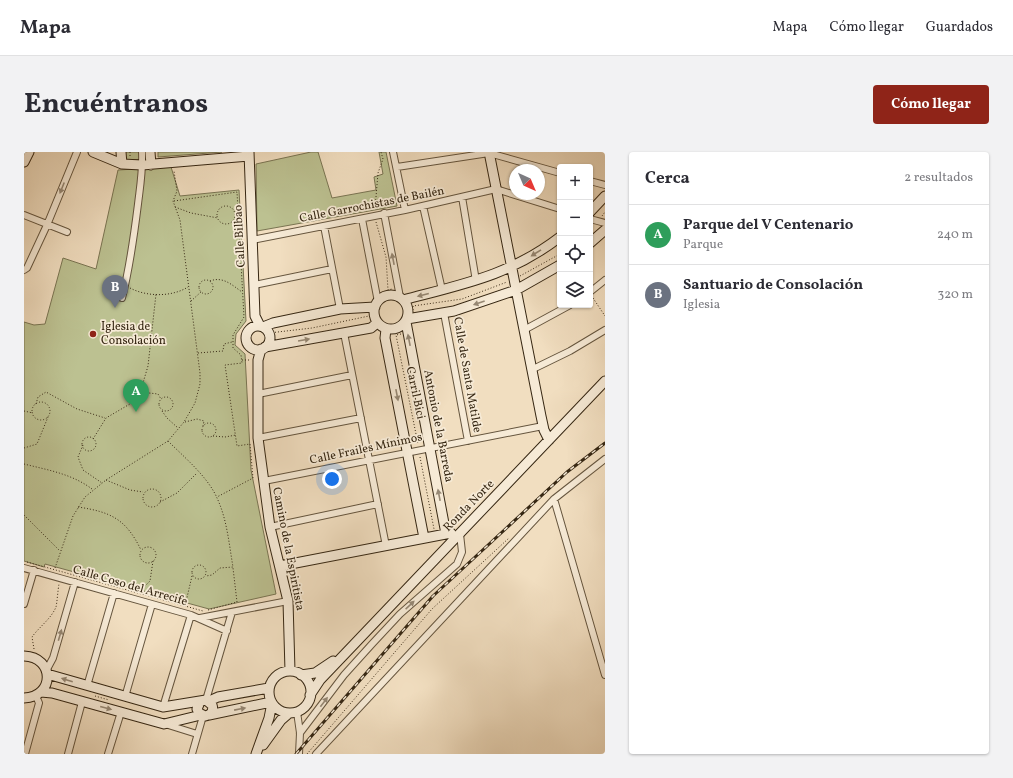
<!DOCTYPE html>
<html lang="es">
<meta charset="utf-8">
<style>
:root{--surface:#fff;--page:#f2f2f3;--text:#2b2b33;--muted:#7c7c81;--line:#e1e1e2;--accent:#8f2418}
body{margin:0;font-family:Vollkorn,serif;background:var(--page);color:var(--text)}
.controls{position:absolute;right:12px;top:12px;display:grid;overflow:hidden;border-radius:4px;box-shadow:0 1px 3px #0004}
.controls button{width:36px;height:36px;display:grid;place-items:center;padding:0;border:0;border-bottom:1px solid var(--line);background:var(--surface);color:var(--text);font:20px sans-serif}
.compass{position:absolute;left:485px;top:12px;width:36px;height:36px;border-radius:50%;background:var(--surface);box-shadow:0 1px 3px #0004;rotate:136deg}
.you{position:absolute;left:308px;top:327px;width:14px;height:14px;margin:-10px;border:3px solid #fff;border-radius:50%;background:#1a73e8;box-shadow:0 0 0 6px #1a73e833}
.badge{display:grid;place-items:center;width:26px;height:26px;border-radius:50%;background:var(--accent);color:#fff;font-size:13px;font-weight:700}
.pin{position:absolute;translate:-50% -33px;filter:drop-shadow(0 1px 2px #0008)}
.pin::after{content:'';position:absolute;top:21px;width:14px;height:12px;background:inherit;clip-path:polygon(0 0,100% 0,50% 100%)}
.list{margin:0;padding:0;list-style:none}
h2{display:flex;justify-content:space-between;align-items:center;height:52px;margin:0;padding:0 16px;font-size:17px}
h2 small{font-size:13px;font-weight:400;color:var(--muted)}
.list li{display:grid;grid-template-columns:26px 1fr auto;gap:12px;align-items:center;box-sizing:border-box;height:60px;padding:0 16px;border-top:1px solid var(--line)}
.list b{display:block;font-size:15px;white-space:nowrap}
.list p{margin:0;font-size:13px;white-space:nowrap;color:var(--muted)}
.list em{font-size:13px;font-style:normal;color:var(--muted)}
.icon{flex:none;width:22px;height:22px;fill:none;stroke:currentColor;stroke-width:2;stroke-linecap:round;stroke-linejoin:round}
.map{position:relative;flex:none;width:581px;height:602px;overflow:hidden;border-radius:4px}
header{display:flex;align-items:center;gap:24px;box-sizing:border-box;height:56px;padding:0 20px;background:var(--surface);border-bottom:1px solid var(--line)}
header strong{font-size:19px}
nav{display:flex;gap:22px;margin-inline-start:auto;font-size:14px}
.intro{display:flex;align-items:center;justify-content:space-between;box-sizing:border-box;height:96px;padding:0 24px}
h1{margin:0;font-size:28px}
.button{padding:10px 18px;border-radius:4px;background:var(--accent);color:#fff;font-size:14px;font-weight:700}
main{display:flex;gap:24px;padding:0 24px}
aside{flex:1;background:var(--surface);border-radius:4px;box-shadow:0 1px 3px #0004}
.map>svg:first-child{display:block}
</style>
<header>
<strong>Mapa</strong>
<nav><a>Mapa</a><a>Cómo llegar</a><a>Guardados</a></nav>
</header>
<div class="intro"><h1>Encuéntranos</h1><a class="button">Cómo llegar</a></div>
<main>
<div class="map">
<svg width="581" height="602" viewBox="0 0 581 602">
<rect width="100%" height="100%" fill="#f1dec0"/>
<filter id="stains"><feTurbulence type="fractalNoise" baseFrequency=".005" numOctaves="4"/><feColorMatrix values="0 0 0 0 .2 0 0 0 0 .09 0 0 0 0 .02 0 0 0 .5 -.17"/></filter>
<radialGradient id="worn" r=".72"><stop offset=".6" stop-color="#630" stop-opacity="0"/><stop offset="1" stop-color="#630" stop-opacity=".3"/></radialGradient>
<path fill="#bcc191" stroke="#797452" d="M101 0H124V7L101 8Z
M134 0H198L134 5Z
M287 0H294L308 46 352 38 350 25 359 22 355 0H362L373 54 233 79 232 12Z
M147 15 156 44 215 38 222 169 212 182 211 193 221 202 227 318 252 442 185 457 21 412 20 415 0 409V170L10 173 21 172 39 106 72 117 94 18Z"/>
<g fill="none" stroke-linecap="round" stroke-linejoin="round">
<g stroke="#65553e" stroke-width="8">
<path id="street" d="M369 0 381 58
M373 15 465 1 536 21
M566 29 581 33
M438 45 452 129
M399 54 418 138
M360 61 376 145
M0 63 43 80
M338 67 354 150
M566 67 581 71
M300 74 316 157
M228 88 381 58 472 37 536 57
M0 118 3 116 23 73 53 0
M230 133 308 117
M566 140 581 128
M98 146C106 115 110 84 114 52 116 35 119 18 118 0
M420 161 444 289
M500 178 546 153
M320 181 362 394
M507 218 546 199 581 178
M234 242 328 223
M234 286 337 266
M240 329 519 274
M530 347 581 523
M246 375 354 352
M0 416 167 463 203 479
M0 452 10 418
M176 466 264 449
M22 519 29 506 51 430
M63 534 90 441
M101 545 128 452
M182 548 208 460
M139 555 167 463
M273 560 276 581 275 602
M141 572 173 582
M276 581 320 523 348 492 376 462 433 412 438 400 436 382
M1 602 15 551 12 544
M44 602 58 550
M84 602 97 560
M168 602 179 564
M292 602 530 347 581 307"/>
</g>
<g stroke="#362713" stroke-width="11">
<path id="secondary" d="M69 0 98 12 118 13 225 4
M97 0 98 12
M126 0 127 13
M225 0 231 164 236 174
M465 0 517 264 520 278 525 288
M0 10 5 0
M566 60 581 44
M566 91 581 78
M350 160a17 17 0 1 1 34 0a17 17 0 1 1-34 0Z
M379 148C439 132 485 124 536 85
M383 167 430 159 492 138 536 113
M382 170 422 382
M222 186a12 12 0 1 1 24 0a12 12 0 1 1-24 0Z
M239 175 249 171 316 157 351 155
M362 177 361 186 400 386
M241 195 347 176 353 171
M237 197 234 208V286L246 375 264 449 266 519
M256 414 427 381
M0 504C31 505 31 545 0 546
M245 540a21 21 0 1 1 42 0a21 21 0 1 1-42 0Z
M23 522 139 555 182 548 188 553C190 559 187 563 181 564L175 561 173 557 176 550
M277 523 291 521 309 509
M17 540 28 541 140 572 177 563
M286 543 296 528 581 229
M185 549 194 545 245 536
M185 563 247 550
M239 593 257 568 265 561
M232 602 245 566 248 551"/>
</g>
<path stroke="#362713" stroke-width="1" stroke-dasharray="1 2" stroke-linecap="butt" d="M106 0V4
M150 49 213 40 220 165 209 183V196L217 203 218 211 201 213 213 294 226 292 229 326 193 345
M193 63a9 9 0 1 1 18 0a9 9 0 1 1-18 0Z
M151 55 167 61 194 66
M351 57 354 21 359 7 357 0
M578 64 581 60
M352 70 362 105 364 138 368 137
M496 124 536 102
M175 135a7 7 0 1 1 14 0a7 7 0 1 1-14 0Z
M186 129C199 124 208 133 218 140
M106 136C123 145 148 145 164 135
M569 146 581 164
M167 149 177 140
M389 158V154L438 147 483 130
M245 181 288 176 345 164
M377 182 372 183 394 292
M174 201 199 199 200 192 208 190
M218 208H227
M116 241 124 214 132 142
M135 252a7 7 0 1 1 14 0a7 7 0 1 1-14 0Z
M8 259a9 9 0 1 1 18 0a9 9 0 1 1-18 0Z
M12 252 14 245 22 240 53 257 81 266
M0 259 9 261
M138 259 143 266 154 276
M161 270 173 267 180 269 179 274
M178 278a7 7 0 1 1 14 0a7 7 0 1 1-14 0Z
M189 284 201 285 212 283
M58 292a7 7 0 1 1 14 0a7 7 0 1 1-14 0Z
M69 287 82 266 111 249 116 240 134 242 137 247
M144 289C160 305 184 325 193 346 203 367 205 392 209 415L196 416 188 423 182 424
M59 293 54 305 59 318 78 331
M0 296 13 292 24 265
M396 305 410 377
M0 312C24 318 48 322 68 337
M82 328 106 338 119 340
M119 346a9 9 0 1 1 18 0a9 9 0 1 1-18 0Z
M136 350 153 341 173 321
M54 355C87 360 102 367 117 398
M0 363 35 398
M116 403a8 8 0 1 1 16 0a8 8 0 1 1-16 0Z
M129 409 126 429 114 441 161 454
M3 410 114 441
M168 420a7 7 0 1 1 14 0a7 7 0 1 1-14 0Z
M31 416 49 364 61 345 82 328 144 289 160 270 171 251 176 232V221L156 68 149 49 153 39 150 19
M168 424 161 454 179 459
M184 458 213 450 209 416
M10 497 8 485C15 475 27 467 32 455 33 451 34 437 35 432
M71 544 85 548
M283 602 408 457 485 386"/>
<use href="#street" stroke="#f6ead6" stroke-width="6"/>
<use href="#secondary" stroke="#f6ead6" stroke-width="9"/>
<g stroke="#362713" stroke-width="3">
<path id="rail" d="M272 602 409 444 543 320 581 291"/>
</g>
<use href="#rail" stroke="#f6ead6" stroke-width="1.5" stroke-dasharray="4.5" stroke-linecap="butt"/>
</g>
<defs><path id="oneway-solid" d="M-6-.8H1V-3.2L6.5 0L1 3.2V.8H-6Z"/></defs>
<g fill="#968874">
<use href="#oneway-solid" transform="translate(38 36) rotate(112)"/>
<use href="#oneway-solid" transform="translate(512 101) rotate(148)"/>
<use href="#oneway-solid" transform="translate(369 107) rotate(-101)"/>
<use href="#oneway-solid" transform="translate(399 143) rotate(166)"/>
<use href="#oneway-solid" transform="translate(455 151) rotate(161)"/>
<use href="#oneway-solid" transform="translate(280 188) rotate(-10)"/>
<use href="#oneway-solid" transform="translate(385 188) rotate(-101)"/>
<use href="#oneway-solid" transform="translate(373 243) rotate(79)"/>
<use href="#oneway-solid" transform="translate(415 343) rotate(-101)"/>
<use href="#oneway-solid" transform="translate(386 453) rotate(-43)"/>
<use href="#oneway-solid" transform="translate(36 483) rotate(-74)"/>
<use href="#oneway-solid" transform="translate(43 528) rotate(-163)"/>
<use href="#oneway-solid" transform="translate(300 550) rotate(-53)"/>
<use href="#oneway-solid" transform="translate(82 556) rotate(15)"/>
<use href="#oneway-solid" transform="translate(216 557) rotate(-11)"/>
</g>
<circle fill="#8f2418" stroke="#f6ead6" stroke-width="1.5" cx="69" cy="182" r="4"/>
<g text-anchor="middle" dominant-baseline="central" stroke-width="3.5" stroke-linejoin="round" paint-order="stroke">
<g font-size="12" fill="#362713" stroke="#f6ead6">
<text transform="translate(348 53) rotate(-11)">Calle Garrochistas de Bailén</text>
<text transform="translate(216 84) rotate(-93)">Calle Bilbao</text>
<text transform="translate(443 223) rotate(80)">Calle de Santa Matilde</text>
<text transform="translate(391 241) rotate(78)">Carril Bici</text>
<text transform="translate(414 274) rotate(79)">Antonio de la Barreda</text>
<text transform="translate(342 297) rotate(-12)">Calle Frailes Mínimos</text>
<text transform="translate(445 354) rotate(-46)">Ronda Norte</text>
<text transform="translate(264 397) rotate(79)">Camino de la Espiritista</text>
<text transform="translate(106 434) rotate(16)">Calle Coso del Arrecife</text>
</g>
<g font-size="12" fill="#362713" stroke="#f6ead6" text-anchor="start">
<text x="77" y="175">Iglesia de<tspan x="77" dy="14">Consolación</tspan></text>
</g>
</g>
<rect width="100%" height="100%" filter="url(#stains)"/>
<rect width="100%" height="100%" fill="url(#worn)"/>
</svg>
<div class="controls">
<button>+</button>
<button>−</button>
<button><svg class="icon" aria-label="locate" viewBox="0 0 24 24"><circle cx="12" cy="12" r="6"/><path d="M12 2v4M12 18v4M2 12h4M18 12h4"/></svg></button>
<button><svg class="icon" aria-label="layers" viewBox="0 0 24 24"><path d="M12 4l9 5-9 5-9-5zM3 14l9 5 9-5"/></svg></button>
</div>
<svg class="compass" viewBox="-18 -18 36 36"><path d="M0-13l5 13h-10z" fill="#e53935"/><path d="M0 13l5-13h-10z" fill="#7c7c81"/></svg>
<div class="you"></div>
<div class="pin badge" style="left:112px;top:260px;background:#2e9e5b">A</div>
<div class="pin badge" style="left:91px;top:156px;background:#6b7280">B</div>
</div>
<aside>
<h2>Cerca<small>2 resultados</small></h2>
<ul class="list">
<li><span class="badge" style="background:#2e9e5b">A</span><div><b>Parque del V Centenario</b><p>Parque</p></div><em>240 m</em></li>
<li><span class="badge" style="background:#6b7280">B</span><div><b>Santuario de Consolación</b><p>Iglesia</p></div><em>320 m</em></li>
</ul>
</aside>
</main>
